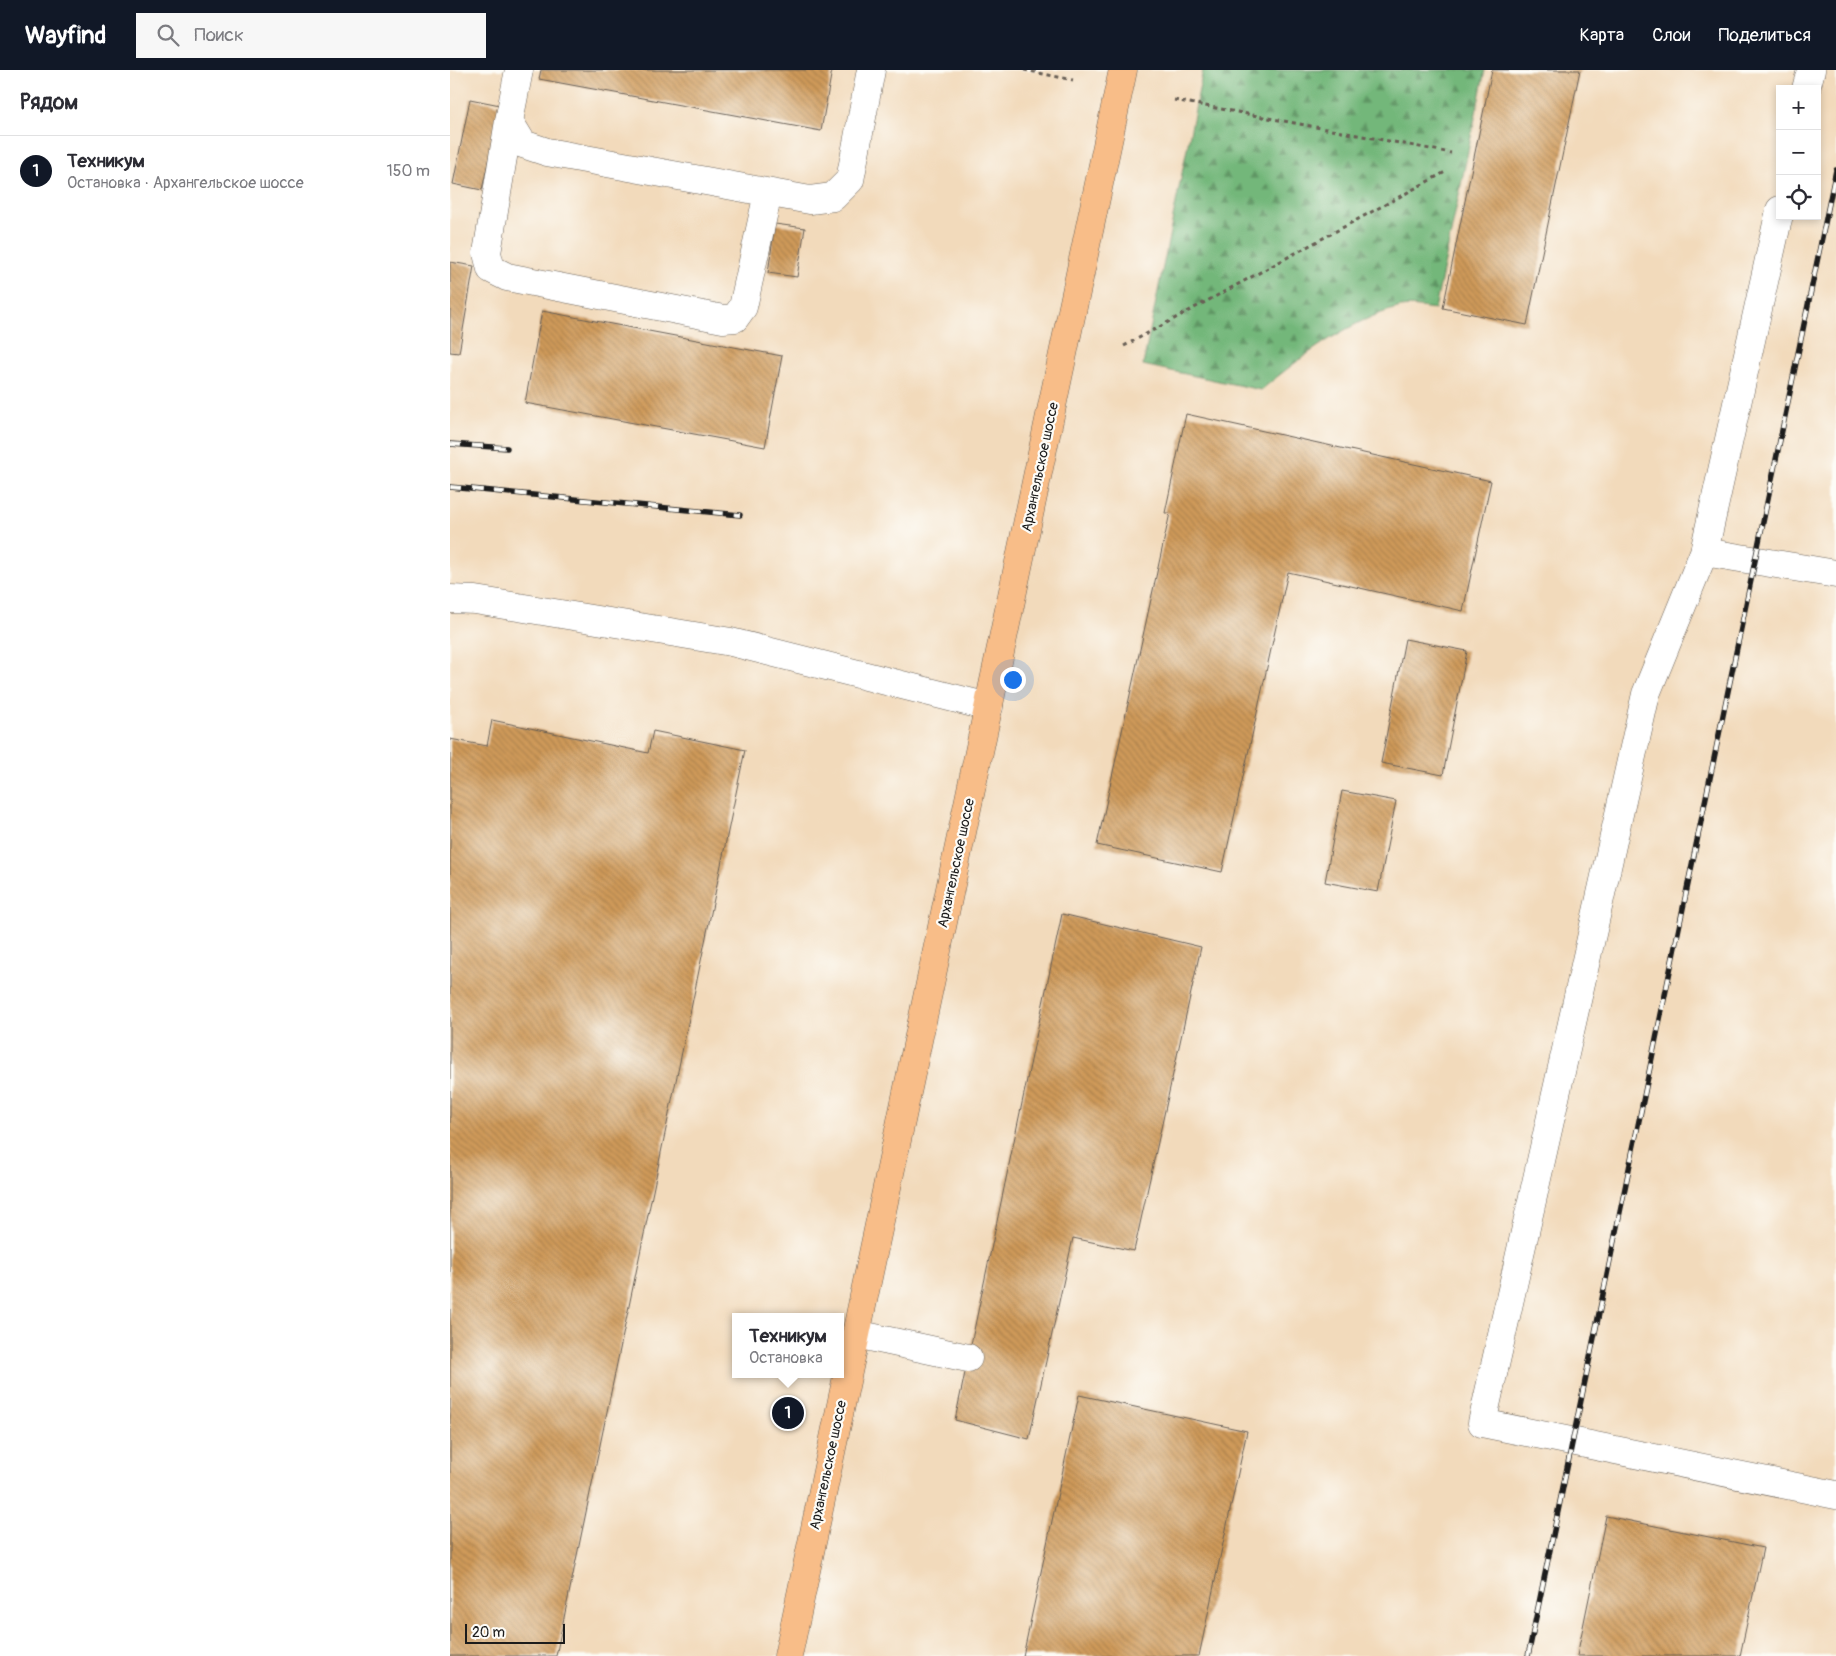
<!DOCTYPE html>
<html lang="ru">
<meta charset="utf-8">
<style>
:root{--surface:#fff;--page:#f7f7f7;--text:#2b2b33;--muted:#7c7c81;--line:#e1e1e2;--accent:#111827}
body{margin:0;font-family:Pangolin,sans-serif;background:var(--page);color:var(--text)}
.controls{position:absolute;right:15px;top:15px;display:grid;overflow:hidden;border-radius:0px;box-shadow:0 2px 8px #0003}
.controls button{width:45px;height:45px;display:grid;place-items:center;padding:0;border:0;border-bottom:1px solid var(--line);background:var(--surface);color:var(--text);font:25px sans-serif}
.scale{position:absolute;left:15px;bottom:12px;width:100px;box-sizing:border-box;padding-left:5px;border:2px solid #1c1c1c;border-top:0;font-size:14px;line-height:18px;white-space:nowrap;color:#1c1c1c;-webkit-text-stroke:4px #fdfcf7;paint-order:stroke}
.you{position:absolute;left:562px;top:609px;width:18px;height:18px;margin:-12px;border:4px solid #fff;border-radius:50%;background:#1a73e8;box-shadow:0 0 0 8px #1a73e833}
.badge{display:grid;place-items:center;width:32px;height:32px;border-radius:50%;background:var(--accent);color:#fff;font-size:16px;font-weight:700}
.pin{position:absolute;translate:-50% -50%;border:2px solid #fff;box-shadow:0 1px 5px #0006}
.popup{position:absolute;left:282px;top:1243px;width:112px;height:65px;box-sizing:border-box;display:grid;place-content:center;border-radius:0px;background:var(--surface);filter:drop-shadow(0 1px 4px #0005);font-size:16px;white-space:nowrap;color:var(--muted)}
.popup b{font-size:19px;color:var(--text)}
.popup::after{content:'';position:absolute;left:50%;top:100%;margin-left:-10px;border:10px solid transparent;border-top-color:var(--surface)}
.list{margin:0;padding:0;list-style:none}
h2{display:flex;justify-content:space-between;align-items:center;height:65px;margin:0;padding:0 20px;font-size:21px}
h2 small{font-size:16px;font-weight:400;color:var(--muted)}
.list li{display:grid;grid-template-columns:32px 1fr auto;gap:15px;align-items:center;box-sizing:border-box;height:70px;padding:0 20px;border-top:1px solid var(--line)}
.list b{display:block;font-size:19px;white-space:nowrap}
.list p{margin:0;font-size:16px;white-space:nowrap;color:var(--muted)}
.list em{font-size:16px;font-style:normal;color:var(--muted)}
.icon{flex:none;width:28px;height:28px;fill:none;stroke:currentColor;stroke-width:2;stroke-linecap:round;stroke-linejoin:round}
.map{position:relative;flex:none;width:1386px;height:1586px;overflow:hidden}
header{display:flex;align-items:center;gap:30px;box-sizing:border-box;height:70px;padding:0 25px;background:var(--accent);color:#fff}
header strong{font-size:24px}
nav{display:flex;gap:28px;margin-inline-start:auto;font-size:18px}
.search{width:350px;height:45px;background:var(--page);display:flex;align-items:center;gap:12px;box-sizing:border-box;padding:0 18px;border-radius:0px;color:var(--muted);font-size:19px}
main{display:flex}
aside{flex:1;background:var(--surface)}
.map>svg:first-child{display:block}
</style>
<header>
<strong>Wayfind</strong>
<div class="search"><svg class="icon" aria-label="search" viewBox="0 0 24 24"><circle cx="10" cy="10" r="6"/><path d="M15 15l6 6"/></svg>Поиск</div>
<nav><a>Карта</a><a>Слои</a><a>Поделиться</a></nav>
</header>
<main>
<aside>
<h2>Рядом<small></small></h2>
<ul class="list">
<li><span class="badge">1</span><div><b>Техникум</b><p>Остановка · Архангельское шоссе</p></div><em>150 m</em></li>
</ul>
</aside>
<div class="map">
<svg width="1386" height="1586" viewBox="0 0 1386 1586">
<defs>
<pattern id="forest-firs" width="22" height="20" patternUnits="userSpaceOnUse" patternTransform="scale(1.25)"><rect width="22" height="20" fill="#73b77a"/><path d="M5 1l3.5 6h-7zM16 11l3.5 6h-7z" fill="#5e9463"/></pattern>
<pattern id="building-back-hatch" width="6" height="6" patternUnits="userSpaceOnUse" patternTransform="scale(1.25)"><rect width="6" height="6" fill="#cf9a5a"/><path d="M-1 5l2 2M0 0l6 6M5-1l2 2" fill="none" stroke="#a77d4a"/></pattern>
</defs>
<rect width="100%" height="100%" fill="#fdfcf7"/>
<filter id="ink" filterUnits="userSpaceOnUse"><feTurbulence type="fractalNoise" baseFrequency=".02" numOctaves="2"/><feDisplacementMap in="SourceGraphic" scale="10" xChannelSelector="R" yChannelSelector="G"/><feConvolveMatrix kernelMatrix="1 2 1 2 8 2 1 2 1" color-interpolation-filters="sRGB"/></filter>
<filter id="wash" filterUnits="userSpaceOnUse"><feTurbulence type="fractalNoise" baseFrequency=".0096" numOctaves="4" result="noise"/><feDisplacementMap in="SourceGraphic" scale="20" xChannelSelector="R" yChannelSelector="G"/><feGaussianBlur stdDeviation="1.12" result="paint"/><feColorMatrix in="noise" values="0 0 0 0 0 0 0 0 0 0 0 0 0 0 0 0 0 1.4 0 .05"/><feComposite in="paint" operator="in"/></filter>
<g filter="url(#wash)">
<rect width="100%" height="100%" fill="#f2dabb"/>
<path fill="url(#forest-firs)" stroke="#486a4b" d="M753 0H1035L985 239C975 238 961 235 951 237 899 250 851 287 811 320L693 295Z"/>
<g id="blocks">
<path fill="url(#building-back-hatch)" d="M91 0H382L371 61 89 9Z
M1042 0H1130L1077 255 993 238Z
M20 29 50 35 32 120 3 114Z
M325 154 355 158 347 207 318 203Z
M0 192 24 196 9 283 0 282Z
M92 241 332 286 315 377 75 333Z
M736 344 1041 411 1013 541 838 502 772 802 647 775 720 443H715Z
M955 569 1017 581 993 705 931 693Z
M42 650 198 683 203 661 295 680 106 1586H0V669L37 676Z
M892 721 946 731 928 822 875 812Z
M612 844 751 877 684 1181 623 1168 579 1369 505 1350Z
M629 1325 797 1361 749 1586H573Z
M1156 1446 1313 1478 1290 1586H1127Z"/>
</g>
</g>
<g filter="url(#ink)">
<use href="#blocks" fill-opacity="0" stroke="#675e54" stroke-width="1"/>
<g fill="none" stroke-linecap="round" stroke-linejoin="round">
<g stroke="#675e54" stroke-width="29">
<path id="minor" d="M69 0 59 51 73 74 97 82 360 130 383 127 400 110 421 0
M1356 19 1361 0
M59 51 37 183 41 199 57 207 273 249 285 248 293 237 318 123
M1330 140 1254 482 1196 624 1032 1353 1386 1425
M1254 482 1386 504
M0 529 25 530 281 572 539 637
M406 1264 518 1288"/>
</g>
<g stroke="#675e54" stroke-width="29">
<path id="major" d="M338 1586 673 0"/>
</g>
<path stroke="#675e54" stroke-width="3" stroke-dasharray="4 4" stroke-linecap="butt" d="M574 0 623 10
M724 30 1001 83
M674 276 997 101"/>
<use href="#minor" stroke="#fff" stroke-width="28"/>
<use href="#major" stroke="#f8bd88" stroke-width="28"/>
<g stroke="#1c1c1c" stroke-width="5.5">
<path id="rail" d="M0 374 57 378
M0 417 290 445
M1078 1586 1386 100"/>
</g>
<use href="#rail" stroke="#fdfcf7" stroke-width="4" stroke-dasharray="11" stroke-linecap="butt"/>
</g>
</g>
<g text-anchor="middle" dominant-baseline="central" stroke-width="4.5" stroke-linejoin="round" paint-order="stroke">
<g font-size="14" fill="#1c1c1c" stroke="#fdfcf7">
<text transform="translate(590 397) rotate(-78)">Архангельское шоссе</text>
<text transform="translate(506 793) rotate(-78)">Архангельское шоссе</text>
<text transform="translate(378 1395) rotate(-78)">Архангельское шоссе</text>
</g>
</g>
</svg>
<div class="controls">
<button>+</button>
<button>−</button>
<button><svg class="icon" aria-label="locate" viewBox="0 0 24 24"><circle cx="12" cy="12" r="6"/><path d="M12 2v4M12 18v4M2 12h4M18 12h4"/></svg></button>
</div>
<div class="scale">20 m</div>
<div class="you"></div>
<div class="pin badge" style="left:338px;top:1343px">1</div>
<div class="popup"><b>Техникум</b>Остановка</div>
</div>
</main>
